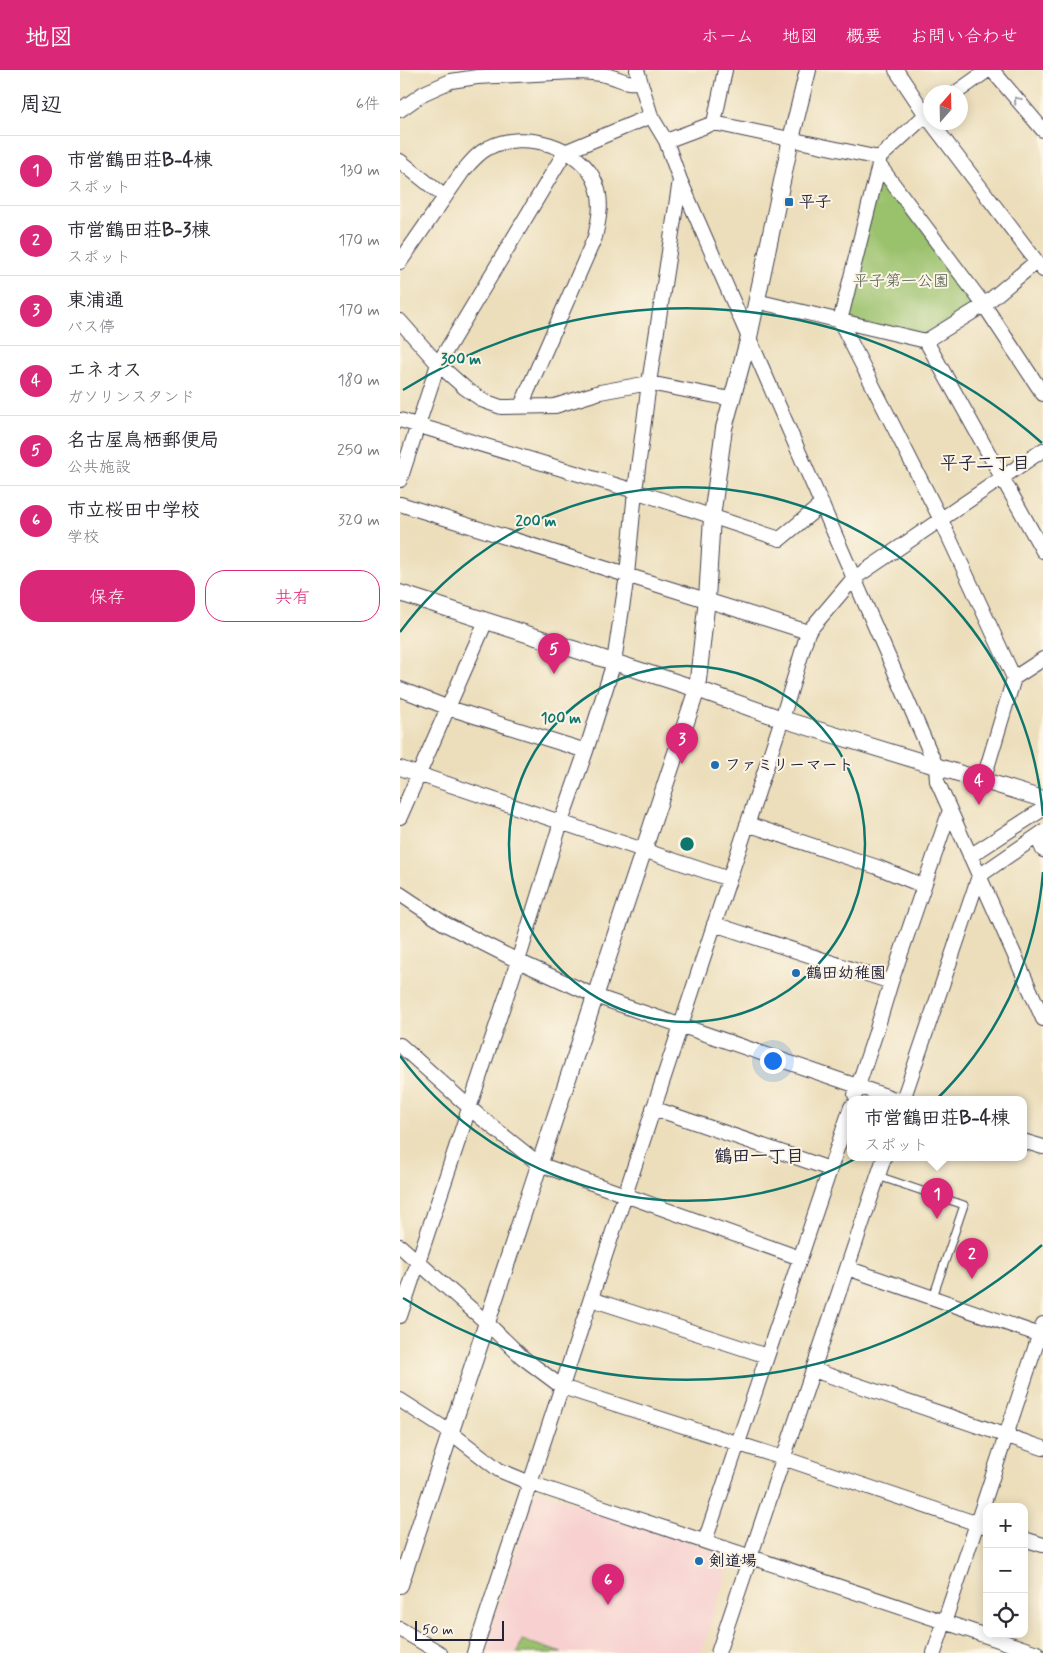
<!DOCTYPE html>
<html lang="ja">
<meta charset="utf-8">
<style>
:root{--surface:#fff;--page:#f2f2f3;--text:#2b2b33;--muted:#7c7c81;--line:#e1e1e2;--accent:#db2777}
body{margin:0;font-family:Mynerve,"Klee One",sans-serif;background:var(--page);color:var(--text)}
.controls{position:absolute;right:15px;bottom:15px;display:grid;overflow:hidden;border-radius:10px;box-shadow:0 2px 12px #0003}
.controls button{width:45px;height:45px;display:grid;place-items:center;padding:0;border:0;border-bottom:1px solid var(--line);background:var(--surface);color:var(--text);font:25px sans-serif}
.compass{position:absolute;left:523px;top:15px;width:45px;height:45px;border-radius:50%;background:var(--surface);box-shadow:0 2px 12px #0003;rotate:20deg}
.scale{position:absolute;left:15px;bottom:12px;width:89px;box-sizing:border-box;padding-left:5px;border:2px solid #22223b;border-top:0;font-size:14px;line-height:18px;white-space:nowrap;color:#22223b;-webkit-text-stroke:4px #fcf5e5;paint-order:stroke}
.you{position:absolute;left:372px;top:990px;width:18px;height:18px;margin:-12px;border:4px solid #fff;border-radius:50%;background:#1a73e8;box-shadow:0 0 0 8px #1a73e833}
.badge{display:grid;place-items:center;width:32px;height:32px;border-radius:50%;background:var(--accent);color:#fff;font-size:16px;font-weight:700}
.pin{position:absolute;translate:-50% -41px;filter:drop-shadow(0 1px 2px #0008)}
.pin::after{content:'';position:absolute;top:26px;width:18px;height:15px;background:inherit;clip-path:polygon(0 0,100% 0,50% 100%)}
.popup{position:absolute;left:447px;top:1026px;width:180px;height:65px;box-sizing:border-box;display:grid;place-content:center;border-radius:10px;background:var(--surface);filter:drop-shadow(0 1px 4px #0005);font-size:16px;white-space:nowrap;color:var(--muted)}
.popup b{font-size:19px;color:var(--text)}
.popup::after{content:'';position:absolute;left:50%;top:100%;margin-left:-10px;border:10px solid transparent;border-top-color:var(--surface)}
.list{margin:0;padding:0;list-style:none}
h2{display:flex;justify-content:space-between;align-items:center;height:65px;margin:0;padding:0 20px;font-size:21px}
h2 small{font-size:16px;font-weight:400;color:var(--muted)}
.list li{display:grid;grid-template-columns:32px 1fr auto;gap:15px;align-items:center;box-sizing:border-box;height:70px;padding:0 20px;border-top:1px solid var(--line)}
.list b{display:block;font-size:19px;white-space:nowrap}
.list p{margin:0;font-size:16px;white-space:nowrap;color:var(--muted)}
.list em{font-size:16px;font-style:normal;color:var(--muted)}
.actions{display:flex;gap:10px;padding:15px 20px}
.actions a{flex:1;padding:11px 0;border:1px solid var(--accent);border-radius:20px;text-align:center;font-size:18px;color:var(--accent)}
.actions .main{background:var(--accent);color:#fff}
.icon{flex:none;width:28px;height:28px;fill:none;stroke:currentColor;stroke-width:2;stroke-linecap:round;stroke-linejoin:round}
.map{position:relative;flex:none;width:643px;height:1583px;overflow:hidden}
header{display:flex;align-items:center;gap:30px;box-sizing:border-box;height:70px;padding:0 25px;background:var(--accent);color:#fff}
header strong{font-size:24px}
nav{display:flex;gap:28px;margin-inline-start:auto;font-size:18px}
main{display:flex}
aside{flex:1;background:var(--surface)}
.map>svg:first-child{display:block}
</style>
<header>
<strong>地図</strong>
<nav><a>ホーム</a><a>地図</a><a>概要</a><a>お問い合わせ</a></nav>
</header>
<main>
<aside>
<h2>周辺<small>6件</small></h2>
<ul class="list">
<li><span class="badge">1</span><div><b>市営鶴田荘B-4棟</b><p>スポット</p></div><em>130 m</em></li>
<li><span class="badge">2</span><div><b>市営鶴田荘B-3棟</b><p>スポット</p></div><em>170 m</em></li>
<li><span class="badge">3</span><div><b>東浦通</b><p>バス停</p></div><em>170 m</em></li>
<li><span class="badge">4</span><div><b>エネオス</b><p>ガソリンスタンド</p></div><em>180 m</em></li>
<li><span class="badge">5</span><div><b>名古屋鳥栖郵便局</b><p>公共施設</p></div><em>250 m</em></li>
<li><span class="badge">6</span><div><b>市立桜田中学校</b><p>学校</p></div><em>320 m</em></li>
</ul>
<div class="actions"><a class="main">保存</a><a>共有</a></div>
</aside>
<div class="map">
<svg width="643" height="1583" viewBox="0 0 643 1583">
<rect width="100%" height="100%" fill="#fcf5e5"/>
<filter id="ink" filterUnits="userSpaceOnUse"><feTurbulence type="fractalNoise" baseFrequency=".02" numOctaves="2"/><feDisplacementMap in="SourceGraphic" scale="10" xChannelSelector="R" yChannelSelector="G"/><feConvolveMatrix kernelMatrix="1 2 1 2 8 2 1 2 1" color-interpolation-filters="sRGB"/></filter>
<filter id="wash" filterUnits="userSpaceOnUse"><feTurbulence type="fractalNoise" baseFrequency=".0096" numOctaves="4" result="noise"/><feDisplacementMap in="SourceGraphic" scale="20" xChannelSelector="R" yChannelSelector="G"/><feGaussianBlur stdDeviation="1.12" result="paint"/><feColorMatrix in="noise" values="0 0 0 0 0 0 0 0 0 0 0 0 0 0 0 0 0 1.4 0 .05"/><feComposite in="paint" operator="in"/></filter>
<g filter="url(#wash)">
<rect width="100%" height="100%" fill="#ecdebb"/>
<path fill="#f7d0cf" d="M136 1420 332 1487 301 1583H83Z"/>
<path fill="#9ac16c" stroke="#5e7254" d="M478 98 580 234 523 268 442 248Z
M122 1570 162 1583H117Z"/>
</g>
<g filter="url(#ink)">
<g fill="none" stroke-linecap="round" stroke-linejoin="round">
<g stroke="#403e4e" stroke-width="9">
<path id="service" d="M478 1106 564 1135 533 1227"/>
</g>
<g stroke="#403e4e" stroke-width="16">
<path id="minor" d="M237 0 251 46 266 71 280 110C366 305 449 501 536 696L537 711 643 949
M496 0 530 51
M592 0 643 60
M557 22 588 0
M0 40 24 23 51 11 77 7 174 2C186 2 198 3 209 6 222 9 226 15 240 11
M530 41 479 88V95L584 235 643 324
M531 52 643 200
M314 53 325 0
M266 71 314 53 479 88
M0 91 45 127
M479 95 440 251 541 450 614 608
M0 192 63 101C71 92 78 83 88 78 123 59 182 76 196 114 203 132 199 149 195 167L121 336
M356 231 526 271 584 235 636 192
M0 251 38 294 65 318 84 331 101 337 155 336 200 322 249 313 331 329
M526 271 643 481
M0 350 235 421 380 469 422 434
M0 410 38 294 165 82 251 46
M0 434 408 562
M0 619 49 638 186 681
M0 698 329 809
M583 711 614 608 643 589
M0 747 86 551
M347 754 477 797 524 816
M637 767 643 780
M570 786 643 739
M0 824 45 854 118 891 195 926 498 1030
M314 854 491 912
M0 975 79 1046 139 1094 400 1188
M455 1025 476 962 491 912 550 740
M503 1030 579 806 643 762
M253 1038 430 1099
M623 1071 643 1077
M0 1176 87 1253 122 1287 162 1317 383 1388 587 1457
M447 1198 643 1266
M191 1229 367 1286
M0 1246 118 891 161 752 186 681 214 592 227 505 235 421 249 313 280 110
M413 1300 643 1378
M0 1330 50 1362 99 1400 130 1413 637 1583
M624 1469 643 1475
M305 1471 451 1037
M0 1559 40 1583
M74 1583 382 649 408 562 453 509 643 380
M318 1583 484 1088
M534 1583 643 1254"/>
</g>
<g stroke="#403e4e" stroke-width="18">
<path id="tertiary" d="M0 523 297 619 382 649 643 729
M0 1515 297 619 307 529 312 447 324 358 349 267 391 69 408 0"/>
</g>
<use href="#service" stroke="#fff" stroke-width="7"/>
<use href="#minor" stroke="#fff" stroke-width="14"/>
<use href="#tertiary" stroke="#fff" stroke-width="16"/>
</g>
<defs><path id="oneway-chevron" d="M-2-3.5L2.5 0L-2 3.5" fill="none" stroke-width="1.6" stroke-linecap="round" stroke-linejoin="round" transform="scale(1.25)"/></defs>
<use stroke="#9c9ca7" href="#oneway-chevron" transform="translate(617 30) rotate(-130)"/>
</g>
<g fill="none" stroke="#0f766e" stroke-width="2.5">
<circle cx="287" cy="774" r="178"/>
<path d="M643 802A357 357 0 0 1 0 986M0 562A357 357 0 0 1 643 746"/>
<path d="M642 1175A535 535 0 0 1 3 1228M3 320A535 535 0 0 1 642 373"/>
</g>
<g fill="#1f6fb2" stroke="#fcf5e5" stroke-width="2">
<rect x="384" y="127" width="10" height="10" rx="2.5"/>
<circle cx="315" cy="695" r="5"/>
<circle cx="396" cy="903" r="5"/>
<circle cx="299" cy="1491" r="5"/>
</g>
<g text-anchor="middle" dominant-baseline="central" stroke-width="4" stroke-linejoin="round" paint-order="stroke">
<g font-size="16" font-weight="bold" fill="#22223b" stroke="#fcf5e5" text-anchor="start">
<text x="399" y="132">平子</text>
<text x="325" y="695">ファミリーマート</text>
<text x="406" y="903">鶴田幼稚園</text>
<text x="309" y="1491">剣道場</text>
</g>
<g font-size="16" fill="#4c5a4c" stroke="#fcf5e5">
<text x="501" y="211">平子第一公園</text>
</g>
<g font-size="18" font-weight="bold" fill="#22223b" stroke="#fcf5e5">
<text x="585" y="394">平子二丁目</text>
<text x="359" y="1087">鶴田一丁目</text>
</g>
</g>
<circle cx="287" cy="774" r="8" fill="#0f766e" stroke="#fcf5e5" stroke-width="2.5"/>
<g font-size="15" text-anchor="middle" font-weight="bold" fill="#0f766e" stroke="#fcf5e5" stroke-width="4" stroke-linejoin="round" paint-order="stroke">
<text x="61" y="294">300 m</text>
<text x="136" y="456">200 m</text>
<text x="161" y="653">100 m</text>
</g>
</svg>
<div class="controls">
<button>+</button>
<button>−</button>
<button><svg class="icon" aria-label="locate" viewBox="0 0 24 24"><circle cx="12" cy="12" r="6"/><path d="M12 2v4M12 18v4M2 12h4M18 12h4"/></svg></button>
</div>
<svg class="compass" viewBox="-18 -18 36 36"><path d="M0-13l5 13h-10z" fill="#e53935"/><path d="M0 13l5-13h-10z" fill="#7c7c81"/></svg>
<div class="scale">50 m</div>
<div class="you"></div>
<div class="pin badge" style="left:537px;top:1149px">1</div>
<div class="popup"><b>市営鶴田荘B-4棟</b>スポット</div>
<div class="pin badge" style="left:572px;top:1209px">2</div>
<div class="pin badge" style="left:282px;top:694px">3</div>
<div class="pin badge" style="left:579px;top:735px">4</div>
<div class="pin badge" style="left:154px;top:604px">5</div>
<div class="pin badge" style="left:208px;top:1535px">6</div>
</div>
</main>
